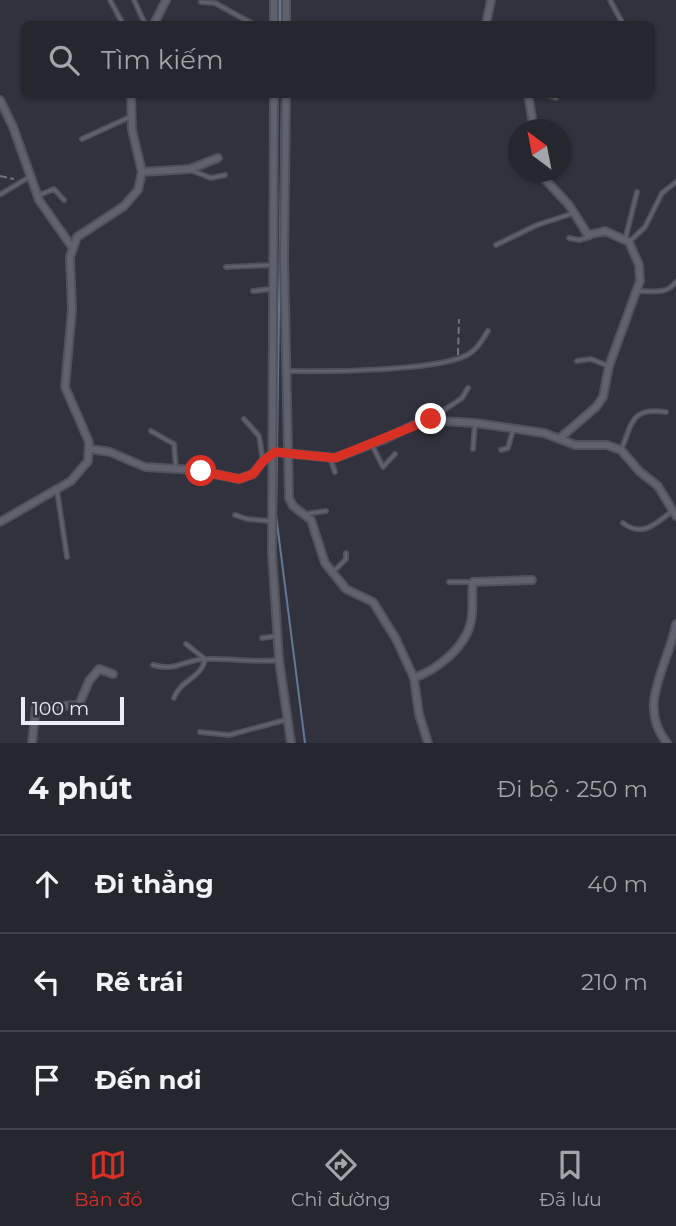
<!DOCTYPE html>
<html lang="vi">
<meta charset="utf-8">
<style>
:root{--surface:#25262e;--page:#2d2e36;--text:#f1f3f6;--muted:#a3a5aa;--line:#42434a;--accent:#d93025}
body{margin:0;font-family:Montserrat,sans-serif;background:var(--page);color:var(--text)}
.compass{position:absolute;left:508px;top:119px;width:63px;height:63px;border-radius:50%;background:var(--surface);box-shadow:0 2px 5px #0004;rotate:328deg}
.scale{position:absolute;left:21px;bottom:18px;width:103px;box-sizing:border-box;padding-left:7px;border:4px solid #ebecf4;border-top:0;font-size:19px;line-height:24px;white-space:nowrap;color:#ebecf4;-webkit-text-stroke:5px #31323e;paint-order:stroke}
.stop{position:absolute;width:21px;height:21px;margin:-16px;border:5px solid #d93025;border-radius:50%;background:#fff}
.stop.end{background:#d93025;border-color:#fff;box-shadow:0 2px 7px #0008}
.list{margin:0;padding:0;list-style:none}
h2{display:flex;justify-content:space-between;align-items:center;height:91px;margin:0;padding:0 28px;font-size:30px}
h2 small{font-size:23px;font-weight:400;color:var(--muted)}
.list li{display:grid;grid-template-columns:46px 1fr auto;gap:21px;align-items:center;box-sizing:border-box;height:98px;padding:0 28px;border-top:2px solid var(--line)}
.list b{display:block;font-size:26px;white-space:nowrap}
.list em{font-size:23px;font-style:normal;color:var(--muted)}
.icon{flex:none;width:38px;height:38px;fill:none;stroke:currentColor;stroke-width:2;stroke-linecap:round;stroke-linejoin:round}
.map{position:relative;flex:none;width:676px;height:743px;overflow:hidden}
.search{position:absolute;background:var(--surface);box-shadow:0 2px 5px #0004;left:21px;right:21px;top:21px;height:77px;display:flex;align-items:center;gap:18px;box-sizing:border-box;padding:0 24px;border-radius:10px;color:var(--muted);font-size:26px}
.sheet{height:385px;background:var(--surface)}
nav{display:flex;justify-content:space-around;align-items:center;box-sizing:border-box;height:98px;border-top:2px solid var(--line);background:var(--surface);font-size:19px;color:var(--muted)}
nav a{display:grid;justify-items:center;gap:4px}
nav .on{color:var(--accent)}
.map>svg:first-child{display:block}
</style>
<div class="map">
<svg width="676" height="743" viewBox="0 0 676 743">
<rect width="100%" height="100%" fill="#31323e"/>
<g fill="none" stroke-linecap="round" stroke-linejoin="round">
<path stroke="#627996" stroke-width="2" d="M280 0V24
M277 450 282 94
M277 456 276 515 305 743"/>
<g stroke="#50515b" stroke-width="6">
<path id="service" d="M110 0 123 24
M134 0 145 24
M610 0 623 24
M201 2 215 3 253 24
M544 94 556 98
M528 96 536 94
M82 139 130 117
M193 171 211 178 225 175
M1 194 31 176
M37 196 54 189 64 200
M569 238 579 240 590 237
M625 240 637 192
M629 242 645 227 662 193 676 182
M496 245 537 225 574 213
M226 267 274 265
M253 291 271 289
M636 291C652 291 666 295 676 282
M577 361 591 359 606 365
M287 371C324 372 437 371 467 355 477 350 482 340 488 331
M244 419 259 436 263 461
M431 419 462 398 468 388
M151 431 174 444 176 469
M373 447 383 467 395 454
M473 449 475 423
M501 450 508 448 513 430
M621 450C633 422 631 407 666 412
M330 458 335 472
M57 490 67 557
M305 514 326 511
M235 515 247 519 269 521
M623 523C641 537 655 525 671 512
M333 572 346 559V553
M449 582H473
M262 638 277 636
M153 665C177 672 184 659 207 659 232 658 254 663 279 660
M174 698C180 680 202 678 205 659L186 644
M200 732 229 735 285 720"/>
</g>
<g stroke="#50515b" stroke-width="10">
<path id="minor" d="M286 0V24
M154 24 166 0
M274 24V0
M486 24 491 0
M274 94 272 553 279 660 291 743
M286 94 284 259 289 498 293 506 311 520 325 563 346 589 373 602 396 639 414 678 419 714 428 743
M528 94 534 130
M0 100 13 127 39 200 72 247
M142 172 190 169 218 158
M538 172 569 205 588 235 605 231 629 242 639 265 640 281 609 366 603 397 596 407 559 439
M90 449 110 452 145 467 195 470 239 479 253 474 263 461 275 452 335 458 385 439 424 420 475 423 544 433 575 445H607L621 450 639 471 658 486 676 516
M0 522 71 481 88 461 89 442 65 387 72 310 70 257 77 237 124 206 138 190 142 172 132 130 131 94
M414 678C438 669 466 647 471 621 474 609 471 595 473 582L532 580
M32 743 36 707 79 705 89 681 99 669 113 674
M667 743C636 705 668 667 676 624"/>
</g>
<path stroke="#72737e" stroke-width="2" stroke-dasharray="7 3.5" stroke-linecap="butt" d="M0 176 14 179
M458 355 459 319"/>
<use href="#service" stroke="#5f616e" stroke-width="2.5"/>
<use href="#minor" stroke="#5f616e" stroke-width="6"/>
</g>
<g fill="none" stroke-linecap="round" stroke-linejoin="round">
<path stroke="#d93025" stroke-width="9" d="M201 471 239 479 253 474 263 461 275 452 335 458 431 419"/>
</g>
</svg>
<svg class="compass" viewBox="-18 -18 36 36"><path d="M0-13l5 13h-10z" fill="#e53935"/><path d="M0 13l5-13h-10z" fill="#a3a5aa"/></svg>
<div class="scale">100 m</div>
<div class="stop" style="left:201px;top:471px"></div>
<div class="stop end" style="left:431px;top:419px"></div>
<div class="search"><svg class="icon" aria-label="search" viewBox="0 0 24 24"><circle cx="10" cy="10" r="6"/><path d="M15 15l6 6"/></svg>Tìm kiếm</div>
</div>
<section class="sheet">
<h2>4 phút<small>Đi bộ · 250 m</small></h2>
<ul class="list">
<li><svg class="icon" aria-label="ahead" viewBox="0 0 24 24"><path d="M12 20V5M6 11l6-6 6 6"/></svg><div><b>Đi thẳng</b></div><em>40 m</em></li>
<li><svg class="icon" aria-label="left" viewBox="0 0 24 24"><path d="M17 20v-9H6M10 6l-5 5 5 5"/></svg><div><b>Rẽ trái</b></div><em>210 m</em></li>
<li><svg class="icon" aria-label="arrive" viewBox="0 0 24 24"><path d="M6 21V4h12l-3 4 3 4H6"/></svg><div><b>Đến nơi</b></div></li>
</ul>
</section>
<nav>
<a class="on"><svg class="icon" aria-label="map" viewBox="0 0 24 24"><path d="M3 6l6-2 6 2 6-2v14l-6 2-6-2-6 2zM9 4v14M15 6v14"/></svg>Bản đồ</a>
<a><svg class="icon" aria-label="directions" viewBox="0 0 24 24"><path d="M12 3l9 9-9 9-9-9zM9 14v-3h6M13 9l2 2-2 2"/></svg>Chỉ đường</a>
<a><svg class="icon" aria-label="saved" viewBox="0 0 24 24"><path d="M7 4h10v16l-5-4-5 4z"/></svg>Đã lưu</a>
</nav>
